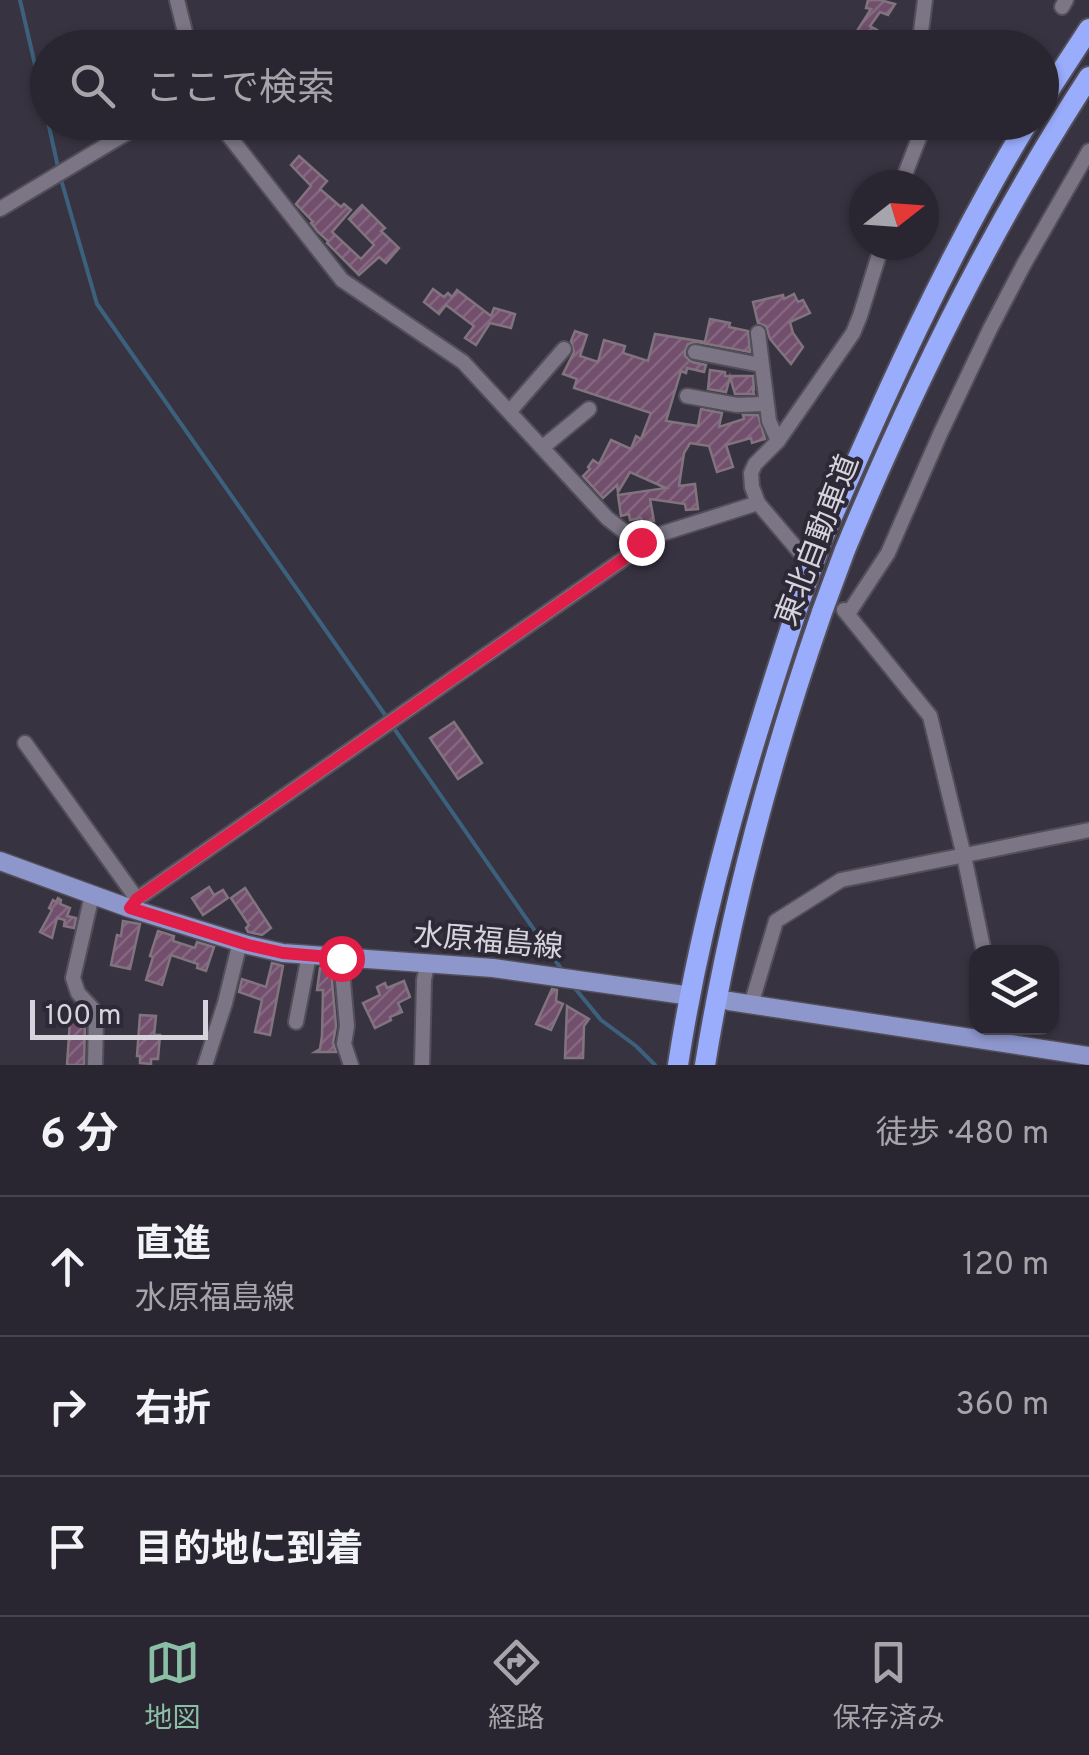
<!DOCTYPE html>
<html lang="ja">
<meta charset="utf-8">
<style>
:root{--surface:#2a2631;--page:#322e39;--text:#f1f3f6;--muted:#a5a5ab;--line:#46434d;--accent:#8abfa5}
body{margin:0;font-family:Overpass,"Noto Sans JP",sans-serif;background:var(--page);color:var(--text)}
.controls{position:absolute;right:30px;bottom:30px;display:grid;overflow:hidden;border-radius:20px;box-shadow:0 2px 8px #0004}
.controls button{width:90px;height:90px;display:grid;place-items:center;padding:0;border:0;border-bottom:2px solid var(--line);background:var(--surface);color:var(--text);font:50px sans-serif}
.compass{position:absolute;left:849px;top:170px;width:90px;height:90px;border-radius:50%;background:var(--surface);box-shadow:0 2px 8px #0004;rotate:73deg}
.scale{position:absolute;left:30px;bottom:25px;width:178px;box-sizing:border-box;padding-left:10px;border:5px solid #d7d4dd;border-top:0;font-size:28px;line-height:35px;white-space:nowrap;color:#d7d4dd;-webkit-text-stroke:8px #2e2937;paint-order:stroke}
.stop{position:absolute;width:30px;height:30px;margin:-22px;border:8px solid #e11d48;border-radius:50%;background:#fff}
.stop.end{background:#e11d48;border-color:#fff;box-shadow:0 2px 10px #0008}
.list{margin:0;padding:0;list-style:none}
h2{display:flex;justify-content:space-between;align-items:center;height:130px;margin:0;padding:0 40px;font-size:42px}
h2 small{font-size:32px;font-weight:400;color:var(--muted)}
.list li{display:grid;grid-template-columns:65px 1fr auto;gap:30px;align-items:center;box-sizing:border-box;height:140px;padding:0 40px;border-top:2px solid var(--line)}
.list b{display:block;font-size:38px;white-space:nowrap}
.list p{margin:0;font-size:32px;white-space:nowrap;color:var(--muted)}
.list em{font-size:32px;font-style:normal;color:var(--muted)}
.icon{flex:none;width:55px;height:55px;fill:none;stroke:currentColor;stroke-width:2;stroke-linecap:round;stroke-linejoin:round}
.map{position:relative;flex:none;width:1089px;height:1065px;overflow:hidden}
.search{position:absolute;background:var(--surface);box-shadow:0 2px 8px #0004;left:30px;right:30px;top:30px;height:110px;display:flex;align-items:center;gap:25px;box-sizing:border-box;padding:0 35px;border-radius:55px;color:var(--muted);font-size:38px}
.sheet{height:550px;background:var(--surface)}
nav{display:flex;justify-content:space-around;align-items:center;box-sizing:border-box;height:140px;border-top:2px solid var(--line);background:var(--surface);font-size:28px;color:var(--muted)}
nav a{display:grid;justify-items:center;gap:5px}
nav .on{color:var(--accent)}
.map>svg:first-child{display:block}
.lines{fill:none;stroke-linecap:round;stroke-linejoin:round}
.stream{stroke:#3c617d;stroke-width:4}
.building{fill:url(#building-hatch);stroke:#82747f;stroke-width:2.5}
.minor-casing{stroke:#534f5a;stroke-width:18}
.major-casing{stroke:#534f5a;stroke-width:21}
.highway-casing{stroke:#534f5a;stroke-width:24}
.minor{stroke:#7b7585;stroke-width:14}
.major{stroke:#8d97cc;stroke-width:18}
.highway{stroke:#99adfc;stroke-width:20}
.highway-bridge-casing{stroke:#534f5a;stroke-width:24;stroke-linecap:butt}
.highway-bridge{stroke:#99adfc;stroke-width:20}
.route{stroke:#e11d48;stroke-width:12}
.labels{text-anchor:middle;dominant-baseline:central;stroke-width:8;stroke-linejoin:round;paint-order:stroke}
.street-label{font-size:30px;fill:#d7d4dd;stroke:#2e2937}
</style>
<div class="map">
<svg width="1089" height="1065" viewBox="0 0 1089 1065">
<defs>
<pattern id="building-hatch" width="6" height="6" patternUnits="userSpaceOnUse" patternTransform="scale(2.5)"><rect width="6" height="6" fill="#724f6c"/><path d="M-1 1l2-2M0 6l6-6M5 7l2-2" fill="none" stroke="#856781"/></pattern>
</defs>
<rect width="100%" height="100%" fill="#383341"/>
<g class="lines">
<g class="stream">
<path d="M20,0l28,121"/>
<path d="M48,122l10,45"/>
<path d="M60,176l37,128 291,415"/>
<path d="M393,727l169,243"/>
<path d="M573,986l28,34 35,26 19,19"/>
</g>
</g>
<g class="building">
<path d="M868,0h12l15,4 -7,11 -8,-3 -10,14 7,4 -11,16 -11,-12 16,-25 -5,-1z"/>
<path d="M299,156l28,25 -7,8 21,18 3,-3 7,6 -19,22 29,27 13,-14 -25,-26 13,-14 23,23 -4,3 18,17 -13,15 -7,-6 -20,18 -32,-32 1,-2 -10,-9 -7,-9 2,-1 -17,-18 15,-18 -20,-21z"/>
<path d="M433,289l11,8 4,-4 4,4 5,-7 34,26 3,-8 21,6 -4,14 -21,-5 -14,22 -11,-7 9,-12 -28,-21 -7,9 -15,-12z"/>
<path d="M794,294l4,8 5,-2 7,13 -20,9 3,11 10,14 -12,17 -21,-25 -4,-13 -8,-3 -5,-21 30,-7 1,4z"/>
<path d="M710,319l20,4 -1,4 19,4 2,21 -53,-10 -9,2 -3,7v5l7,6 14,3 -2,7 -17,-4 -1,5 -5,-2 -15,50 32,5 3,-17 21,4 -3,14 25,-8 -1,-4h15l7,24 -13,4 -1,-5 -25,7 7,22 -16,5 -8,-26 -19,-3 -6,10 -5,33 16,-2 3,25 -12,1 -1,-6 -35,-5 4,22 -12,1 -1,-4 -11,2 -1,-6 -8,2 -3,-21 48,-7 -36,-16 -12,20 -1,-7 -14,13 -20,-22 7,-7 -2,-2 5,-7 6,4 12,-24 20,9 5,-13 5,3 10,-26 -77,-25 3,-9 -14,-5 11,-22 -3,-11 4,-10 12,4 -7,21 18,6 6,-22 21,6 -2,7 25,8 7,-27 50,8z"/>
<path d="M710,370l15,2v4h28l1,15 -2,-5 2,8h-19l-5,-17 -4,15 -18,-3z"/>
<path d="M454,722l28,41 -24,16 -28,-41z"/>
<path d="M209,887l5,8 9,-5 5,8 -25,17 -11,-17z"/>
<path d="M245,888l26,40 -9,7 -14,-3 -2,-4 3,-3 -18,-27z"/>
<path d="M58,898l3,2 -1,4 10,4 -3,8 9,2 -2,10 -10,-2 1,-6 -8,-2 -5,20 -12,-6 12,-22 -3,-2 4,-8 3,2z"/>
<path d="M123,921l17,3 -10,45 -19,-4 6,-30 4,1z"/>
<path d="M158,931l16,5 -1,5 22,7 2,-6 17,5 -8,24 -9,-3 1,-4 -27,-9 -9,30 -16,-5 7,-23 -3,-1z"/>
<path d="M272,963l11,3 -13,69 -15,-3 7,-32 -23,-8 3,-13 24,8z"/>
<path d="M320,968l11,1 5,57 -3,17 3,9h-21l5,-3 2,-13 1,-46h-6z"/>
<path d="M404,981l6,16 -12,6 4,9 -12,5 1,3 -16,8 -12,-25 17,-8 -3,-8 8,-4 2,5z"/>
<path d="M552,989l5,1 -1,11 7,3 -12,26 -15,-6z"/>
<path d="M567,1006l22,13 -5,7 -1,32h-18z"/>
<path d="M140,1015l16,1 -2,19h6l-2,24h-7v5l-11,-1v-7h-3z"/>
<path d="M70,1020l15,1 -1,44h-17z"/>
</g>
<g class="lines">
<defs>
<g id="minor">
<path d="M177,0l12,48"/>
<path d="M1062,7l4,-7"/>
<path d="M919,48l6,-48"/>
<path d="M218,122l124,158 121,82 144,156 19,15 22,5 110,-35 45,53"/>
<path d="M901,185l21,-55v-8"/>
<path d="M0,209l145,-87"/>
<path d="M758,333l11,88 9,20"/>
<path d="M695,352l66,13"/>
<path d="M687,396l50,9 29,-1"/>
<path d="M510,411l54,-62"/>
<path d="M543,447l46,-38"/>
<path d="M758,503l-6,-16 -1,-14 4,-9 23,-23 75,-108 7,-17 22,-71"/>
<path d="M844,610l86,106 34,140 20,96"/>
<path d="M848,614l40,-61 53,-121 49,-103 34,-65 65,-113"/>
<path d="M25,743l112,156"/>
<path d="M92,895l-19,83 5,15 14,15 4,10 -1,47"/>
<path d="M129,908l8,-9 498,-348 6,-8 -1,-5"/>
<path d="M341,959l6,67 -3,18 7,21"/>
<path d="M751,1005l25,-84 65,-41 248,-50"/>
<path d="M296,1022l13,-67"/>
<path d="M205,1065l20,-62 15,-61"/>
<path d="M422,1065l2,-85 3,-15"/>
</g>
<g id="major">
<path d="M0,861l129,47 119,37 35,8 210,15 191,27"/>
<path d="M729,1001l360,55"/>
</g>
<g id="highway">
<path d="M1042,101l47,-72"/>
<path d="M822,540c62,-143 125,-284 206,-418"/>
<path d="M845,550c68,-164 147,-324 244,-473"/>
<path d="M678,1065c24,-157 70,-309 120,-459"/>
<path d="M705,1065c25,-154 66,-306 117,-453"/>
</g>
</defs>
<use href="#minor" class="minor-casing"/>
<use href="#major" class="major-casing"/>
<use href="#highway" class="highway-casing"/>
<use href="#minor" class="minor"/>
<use href="#major" class="major"/>
<use href="#highway" class="highway"/>
<defs>
<g id="highway-bridge">
<path d="M798,606l24,-66"/>
<path d="M822,612l23,-62"/>
</g>
</defs>
<use href="#highway-bridge" class="highway-bridge-casing"/>
<use href="#highway-bridge" class="highway-bridge"/>
</g>
<g class="lines">
<path class="route" d="M341,958l-58,-5 -35,-8 -118,-37 7,-9 498,-348 6,-9"/>
</g>
<g class="labels">
<g class="street-label">
<text transform="translate(819 541) rotate(-69)">東北自動車道</text>
<text transform="translate(488 943) rotate(5)">水原福島線</text>
</g>
</g>
</svg>
<div class="controls">
<button><svg class="icon" aria-label="layers" viewBox="0 0 24 24"><path d="M12 4l9 5-9 5-9-5zM3 14l9 5 9-5"/></svg></button>
</div>
<svg class="compass" viewBox="-18 -18 36 36"><path d="M0-13l5 13h-10z" fill="#e53935"/><path d="M0 13l5-13h-10z" fill="#a5a5ab"/></svg>
<div class="scale">100 m</div>
<div class="stop" style="left:341px;top:958px"></div>
<div class="stop end" style="left:641px;top:542px"></div>
<div class="search"><svg class="icon" aria-label="search" viewBox="0 0 24 24"><circle cx="10" cy="10" r="6"/><path d="M15 15l6 6"/></svg>ここで検索</div>
</div>
<section class="sheet">
<h2>6 分<small>徒歩 · 480 m</small></h2>
<ul class="list">
<li><svg class="icon" aria-label="ahead" viewBox="0 0 24 24"><path d="M12 20V5M6 11l6-6 6 6"/></svg><div><b>直進</b><p>水原福島線</p></div><em>120 m</em></li>
<li><svg class="icon" aria-label="right" viewBox="0 0 24 24"><path d="M7 20v-9h11M14 6l5 5-5 5"/></svg><div><b>右折</b></div><em>360 m</em></li>
<li><svg class="icon" aria-label="arrive" viewBox="0 0 24 24"><path d="M6 21V4h12l-3 4 3 4H6"/></svg><div><b>目的地に到着</b></div></li>
</ul>
</section>
<nav>
<a class="on"><svg class="icon" aria-label="map" viewBox="0 0 24 24"><path d="M3 6l6-2 6 2 6-2v14l-6 2-6-2-6 2zM9 4v14M15 6v14"/></svg>地図</a>
<a><svg class="icon" aria-label="directions" viewBox="0 0 24 24"><path d="M12 3l9 9-9 9-9-9zM9 14v-3h6M13 9l2 2-2 2"/></svg>経路</a>
<a><svg class="icon" aria-label="saved" viewBox="0 0 24 24"><path d="M7 4h10v16l-5-4-5 4z"/></svg>保存済み</a>
</nav>
